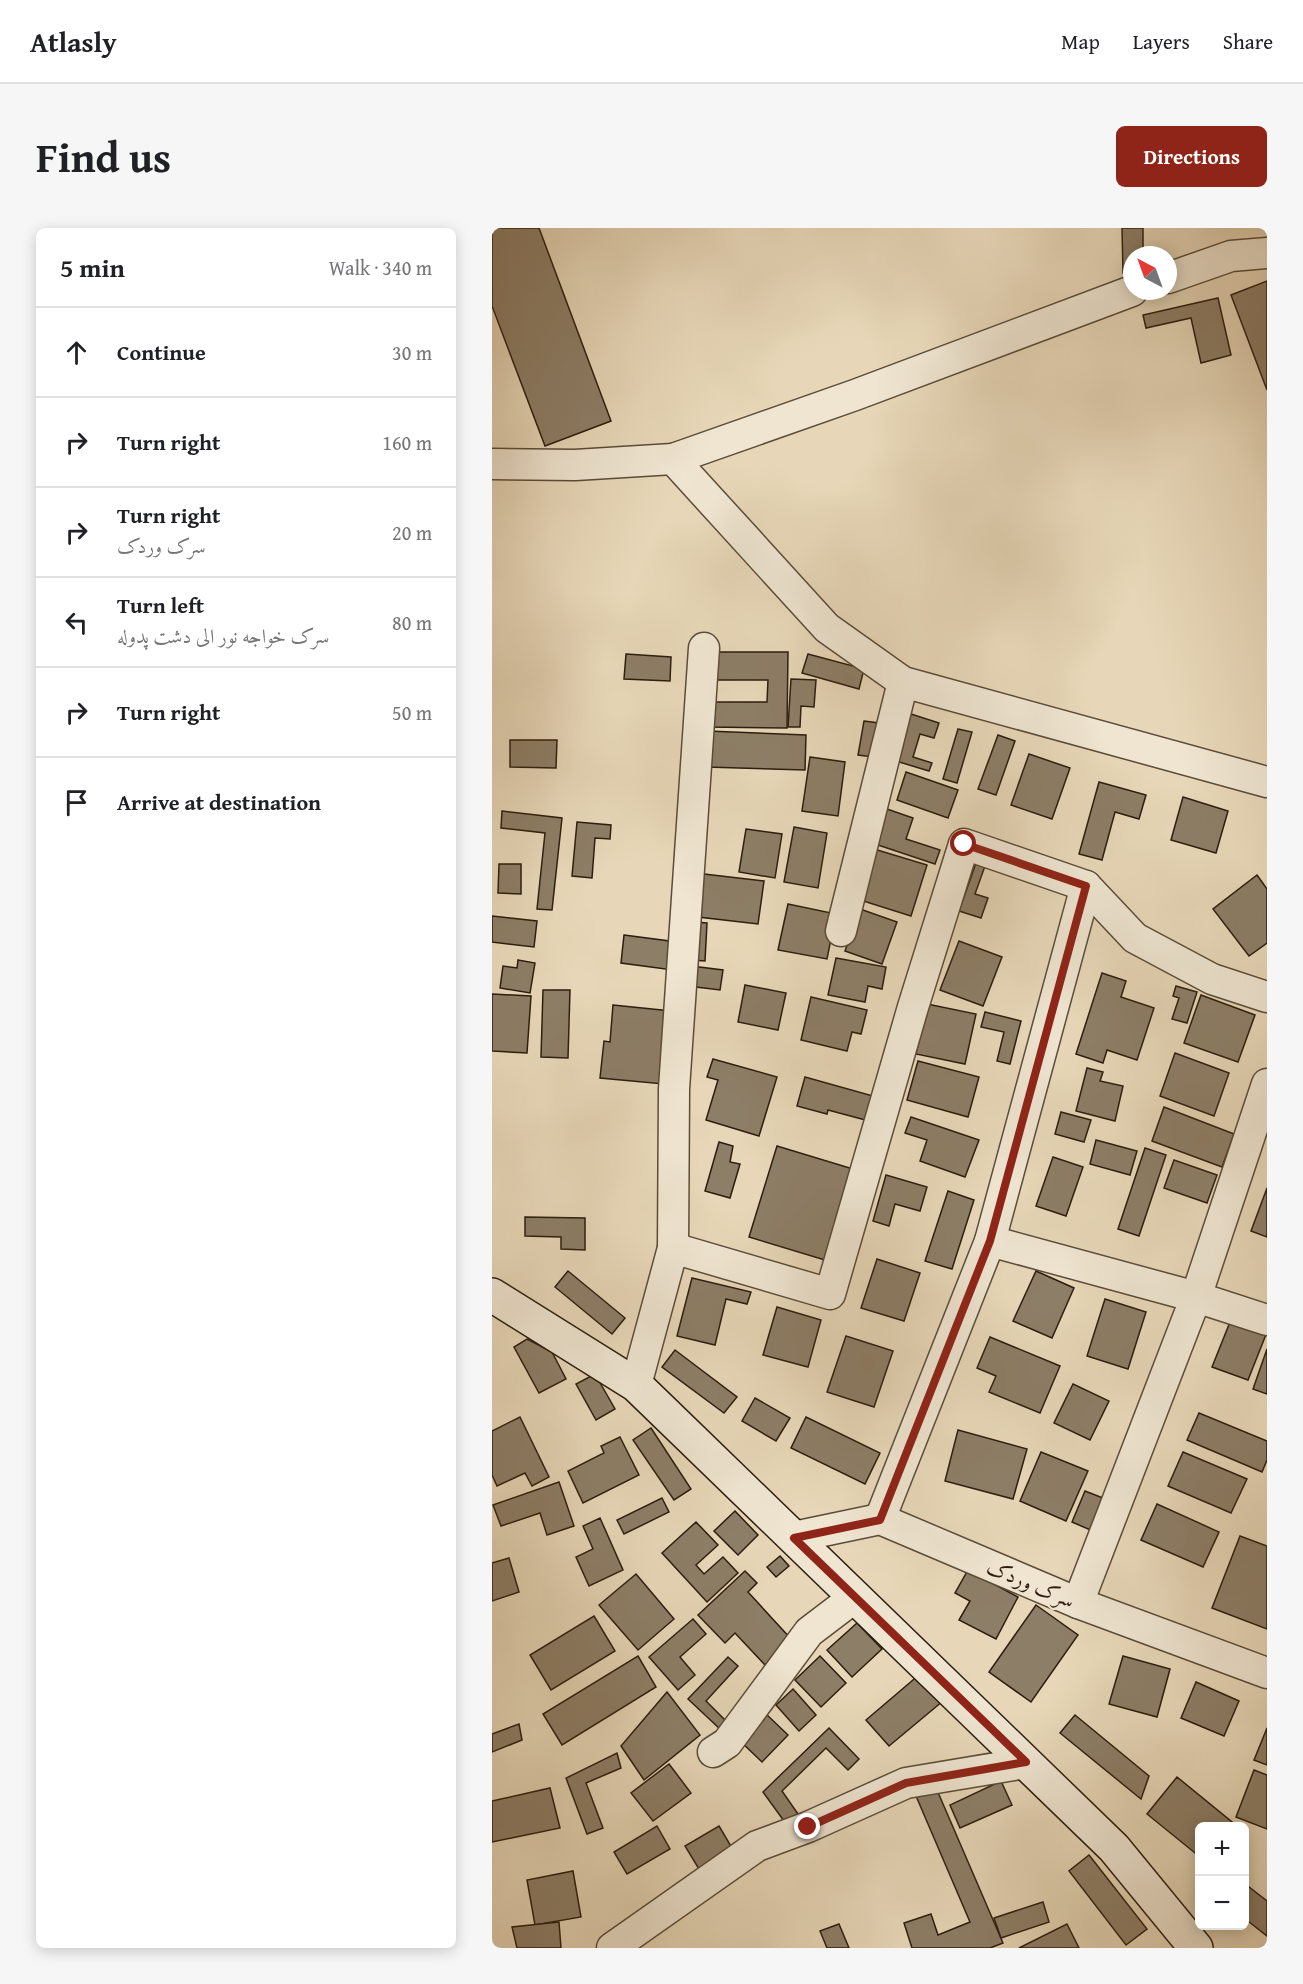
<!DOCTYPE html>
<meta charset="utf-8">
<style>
:root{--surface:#fff;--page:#f6f6f6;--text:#202124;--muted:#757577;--line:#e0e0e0;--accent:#8f2418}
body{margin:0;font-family:"Gentium Book Plus",Amiri,serif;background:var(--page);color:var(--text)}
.controls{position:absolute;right:18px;bottom:18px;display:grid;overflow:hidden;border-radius:9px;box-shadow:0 3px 15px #0003}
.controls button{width:54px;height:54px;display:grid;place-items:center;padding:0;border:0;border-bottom:2px solid var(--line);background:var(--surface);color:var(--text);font:30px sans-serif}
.compass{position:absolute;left:631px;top:18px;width:54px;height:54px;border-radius:50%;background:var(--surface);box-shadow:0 3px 15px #0003;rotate:319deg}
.stop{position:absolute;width:18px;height:18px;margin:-14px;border:4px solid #8f2418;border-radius:50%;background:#fff}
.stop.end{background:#8f2418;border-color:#fff;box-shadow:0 2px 6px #0008}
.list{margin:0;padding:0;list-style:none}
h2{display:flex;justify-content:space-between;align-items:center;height:78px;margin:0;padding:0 24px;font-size:26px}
h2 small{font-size:20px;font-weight:400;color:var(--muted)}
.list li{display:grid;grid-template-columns:39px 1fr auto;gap:18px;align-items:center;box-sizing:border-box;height:90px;padding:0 24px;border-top:2px solid var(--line)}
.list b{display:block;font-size:22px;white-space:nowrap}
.list p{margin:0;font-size:20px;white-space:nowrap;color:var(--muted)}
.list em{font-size:20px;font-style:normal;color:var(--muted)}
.icon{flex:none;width:33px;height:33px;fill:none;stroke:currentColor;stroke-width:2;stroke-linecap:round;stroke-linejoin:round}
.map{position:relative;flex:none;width:775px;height:1720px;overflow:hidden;border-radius:9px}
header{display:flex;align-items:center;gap:36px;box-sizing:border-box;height:84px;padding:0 30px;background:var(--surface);border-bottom:2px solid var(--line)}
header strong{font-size:28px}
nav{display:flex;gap:33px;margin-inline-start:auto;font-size:21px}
.intro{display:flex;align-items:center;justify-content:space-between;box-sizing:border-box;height:144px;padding:0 36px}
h1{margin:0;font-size:42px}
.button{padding:15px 27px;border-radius:9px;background:var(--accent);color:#fff;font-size:21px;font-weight:700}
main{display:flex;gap:36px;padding:0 36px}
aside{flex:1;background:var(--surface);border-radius:9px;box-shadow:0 3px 15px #0003}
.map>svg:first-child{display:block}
.building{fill:#8d7e67;stroke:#2c1d0f;stroke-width:1.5}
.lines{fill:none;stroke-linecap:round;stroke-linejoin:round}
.minor-casing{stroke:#5b4c39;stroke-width:33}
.secondary-casing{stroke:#2c1d0f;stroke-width:36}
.minor{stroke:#efe5d1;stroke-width:30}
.secondary{stroke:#efe5d1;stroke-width:33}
.route{stroke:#8f2418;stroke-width:8}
.labels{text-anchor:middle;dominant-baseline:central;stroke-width:4.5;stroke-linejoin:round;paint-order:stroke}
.street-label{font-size:21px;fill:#2c1d0f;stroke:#efe5d1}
</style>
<header>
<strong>Atlasly</strong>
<nav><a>Map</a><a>Layers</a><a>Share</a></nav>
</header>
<div class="intro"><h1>Find us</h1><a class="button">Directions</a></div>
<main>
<aside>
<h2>5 min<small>Walk · 340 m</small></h2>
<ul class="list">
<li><svg class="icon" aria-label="ahead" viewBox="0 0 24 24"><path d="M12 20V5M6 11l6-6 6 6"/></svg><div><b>Continue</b></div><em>30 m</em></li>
<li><svg class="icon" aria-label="right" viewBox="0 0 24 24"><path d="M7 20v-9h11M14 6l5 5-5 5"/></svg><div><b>Turn right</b></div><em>160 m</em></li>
<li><svg class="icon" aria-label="right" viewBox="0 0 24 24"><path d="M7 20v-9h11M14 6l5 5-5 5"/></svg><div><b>Turn right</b><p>سرک وردک</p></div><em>20 m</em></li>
<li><svg class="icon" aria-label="left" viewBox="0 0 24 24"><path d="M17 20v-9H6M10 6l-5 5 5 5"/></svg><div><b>Turn left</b><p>سرک خواجه نور الی دشت پدوله</p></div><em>80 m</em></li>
<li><svg class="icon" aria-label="right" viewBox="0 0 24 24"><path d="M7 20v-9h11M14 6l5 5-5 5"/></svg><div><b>Turn right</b></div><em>50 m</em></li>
<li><svg class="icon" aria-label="arrive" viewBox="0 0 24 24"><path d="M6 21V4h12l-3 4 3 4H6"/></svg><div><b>Arrive at destination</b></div></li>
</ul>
</aside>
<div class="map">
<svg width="775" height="1720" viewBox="0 0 775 1720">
<rect width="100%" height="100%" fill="#e7d7b8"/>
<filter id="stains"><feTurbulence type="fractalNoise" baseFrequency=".00333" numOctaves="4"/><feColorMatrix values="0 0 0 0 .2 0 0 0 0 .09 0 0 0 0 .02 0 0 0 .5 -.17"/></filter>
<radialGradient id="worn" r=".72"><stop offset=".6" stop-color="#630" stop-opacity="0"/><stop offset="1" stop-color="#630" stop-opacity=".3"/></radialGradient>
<g class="building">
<path d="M0,0h47l72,193 -66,25 -53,-140z"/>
<path d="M630,0h21v27h-11v18h-9z"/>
<path d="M775,53v109l-36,-95z"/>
<path d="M726,70l13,57 -30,8 -10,-45 -45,10 -3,-13z"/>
<path d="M216,424h80l-1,76 -80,-1 1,-25h59l1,-22h-60z"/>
<path d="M134,426l45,3 -1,24 -46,-2z"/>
<path d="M316,426l56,15 -5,20 -57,-16z"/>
<path d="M299,451l25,1 -2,27 -13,-1 -1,21h-12z"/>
<path d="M419,486l28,9 -5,15 -14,-4 -7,23 19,6 -3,8 -33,-10z"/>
<path d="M372,493l15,2 -6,34 -15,-2z"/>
<path d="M466,501l14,3 -15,51 -14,-4z"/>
<path d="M215,503l99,4 -1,35 -99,-3z"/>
<path d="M506,507l17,6 -19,54 -18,-6z"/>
<path d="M18,512h47l-1,28 -46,-1z"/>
<path d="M537,526l41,14 -18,51 -41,-14z"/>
<path d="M318,529l35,5 -7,54 -36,-5z"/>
<path d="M414,544l52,18 -10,28 -51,-18z"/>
<path d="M607,554l47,13 -7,24 -24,-7 -13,48 -23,-6z"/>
<path d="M691,569l45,14 -12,42 -45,-13z"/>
<path d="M392,580l29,10 -7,21 34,11 -5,14 -63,-21z"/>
<path d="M10,583l60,7 -10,92 -15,-1 8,-76 -44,-5z"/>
<path d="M85,594l34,3 -1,14 -15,-1 -3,40 -20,-2z"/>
<path d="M302,599l33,6 -9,55 -34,-6z"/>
<path d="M254,601l36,5 -7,44 -36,-6z"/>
<path d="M382,621l53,16 -16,51 -54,-17z"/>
<path d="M484,635l9,3 -10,28 13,4 -7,20 -22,-7z"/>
<path d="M7,636h22v30l-23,-1z"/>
<path d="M212,646l60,7 -6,43 -60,-7z"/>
<path d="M765,647l10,14v54l-18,13 -36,-47z"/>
<path d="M296,676l48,10 -9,45 -49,-9z"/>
<path d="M368,681l37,13 -15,42 -37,-13z"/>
<path d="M0,688l45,5 -3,26 -42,-5z"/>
<path d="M202,694l13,1 -2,38 -13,-1z"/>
<path d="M132,707l53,7 -4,28 -52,-7z"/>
<path d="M467,713l43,16 -19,49 -43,-16z"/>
<path d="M344,730l50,9 -4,22 -14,-3 -3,16 -37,-7z"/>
<path d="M26,732l17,3 -5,30 -30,-5 3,-22 14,2z"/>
<path d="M199,738l32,4 -3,20 -32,-4z"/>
<path d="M610,745l24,8 -5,16 33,11 -17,52 -30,-10 -4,13 -27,-9z"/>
<path d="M253,757l41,8 -8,37 -40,-8z"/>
<path d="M684,758l21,6 -10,31 -15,-4 7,-21 -6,-2z"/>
<path d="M51,762h27l-2,68 -27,-1z"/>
<path d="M0,766l39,2 -4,57 -35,-2z"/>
<path d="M709,767l54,20 -17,47 -54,-19z"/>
<path d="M319,769l56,13 -6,24 -9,-2 -5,19 -46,-11z"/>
<path d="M435,776l49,10 -11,50 -49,-10z"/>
<path d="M121,777l58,6 -7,73 -64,-6 4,-37 6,1z"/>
<path d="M493,784l36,9 -11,43 -13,-3 7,-29 -23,-5z"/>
<path d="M683,825l54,20 -15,43 -54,-20z"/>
<path d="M221,831l64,18 -18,59 -53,-16 12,-40 -11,-3z"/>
<path d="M426,833l61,16 -11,40 -61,-17z"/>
<path d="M595,840l16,4 -3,9 23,5 -8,35 -39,-10z"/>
<path d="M313,849l75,21 -7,24 -45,-12 -1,4 -30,-8z"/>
<path d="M672,879l70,27 -12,33 -70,-26z"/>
<path d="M569,884l30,8 -7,22 -29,-8z"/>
<path d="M419,889l68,23 -14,37 -45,-16 7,-21 -22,-7z"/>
<path d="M604,912l41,11 -7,24 -40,-11z"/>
<path d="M227,914l14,4 -3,16 10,2 -10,34 -25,-7z"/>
<path d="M285,918l76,23 -28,91 -76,-23z"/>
<path d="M653,920l21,7 -27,81 -21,-7z"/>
<path d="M561,929l30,10 -17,49 -30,-10z"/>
<path d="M682,932l43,15 -10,28 -43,-15z"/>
<path d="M394,947l41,12 -7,24 -25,-7 -6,22 -16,-5z"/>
<path d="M775,960v49l-16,-6z"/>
<path d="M456,963l26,9 -22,69 -27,-8z"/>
<path d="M33,989l60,1v32l-24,-1v-12l-36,-1z"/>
<path d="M385,1031l43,14 -16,48 -43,-13z"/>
<path d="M76,1043l57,47 -13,16 -57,-47z"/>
<path d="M544,1043l38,17 -22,50 -39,-17z"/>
<path d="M200,1050l59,14 -4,12 -21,-5 -11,46 -38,-9z"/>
<path d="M613,1071l41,13 -18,57 -41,-13z"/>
<path d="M285,1079l44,13 -13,47 -45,-12z"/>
<path d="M740,1089l35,15 -19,48 -36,-13z"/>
<path d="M354,1108l47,15 -19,56 -47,-15z"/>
<path d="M498,1109l70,29 -20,47 -51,-21 7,-16 -19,-8z"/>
<path d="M35,1111l25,13 14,27 -27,14 -25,-46z"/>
<path d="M775,1121v45l-14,-5z"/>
<path d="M183,1122l62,47 -13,16 -62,-46z"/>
<path d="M103,1146l20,35 -19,11 -20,-36z"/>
<path d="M581,1156l36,17 -19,39 -36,-17z"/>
<path d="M263,1170l35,20 -14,23 -34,-20z"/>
<path d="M707,1185l68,28v19l-5,12 -75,-32z"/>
<path d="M28,1189l29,60 -17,9 -7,-13 -28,13 -5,-11v-44z"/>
<path d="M314,1189l74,36 -15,31 -74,-36z"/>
<path d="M159,1200l40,61 -17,11 -41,-60z"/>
<path d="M466,1202l69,19 -14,50 -68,-18z"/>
<path d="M128,1209l19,38 -56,28 -15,-32 36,-18 -3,-7z"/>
<path d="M549,1224l47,19 -22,50 -46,-20z"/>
<path d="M691,1224l64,27 -16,34 -63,-27z"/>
<path d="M67,1254l15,44 -27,9 -7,-22 -39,13 -8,-21z"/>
<path d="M593,1263l23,9 -13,32 -23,-10z"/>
<path d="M170,1270l7,14 -45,22 -7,-14z"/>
<path d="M665,1276l62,28 -16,35 -62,-27z"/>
<path d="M243,1283l23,24 -20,20 -24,-24z"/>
<path d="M108,1290l23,52 -34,16 -13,-29 17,-8 -10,-23z"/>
<path d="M204,1294l22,23 -22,20 8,9 19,-17 15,16 -31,29 -45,-49z"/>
<path d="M748,1308l27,10v83l-55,-21z"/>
<path d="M288,1328l9,10 -13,11 -9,-10z"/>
<path d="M17,1330l10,34 -27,9v-38z"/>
<path d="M476,1342l50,27 -22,42 -37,-19 11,-19 -15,-8z"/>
<path d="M253,1343l12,12 -9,9 44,48 -27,25 -30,-32 -10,10 -27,-28z"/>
<path d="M144,1346l38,45 -36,31 -39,-45z"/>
<path d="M544,1377l42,30 -47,67 -42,-30z"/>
<path d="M102,1388l21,35 -64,39 -21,-35z"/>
<path d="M201,1391l13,15 -26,23 15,18 -17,15 -29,-33z"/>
<path d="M365,1395l25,26 -30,28 -25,-27z"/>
<path d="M146,1428l18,31 -94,58 -19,-31z"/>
<path d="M328,1428l26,27 -25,24 -26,-27z"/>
<path d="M631,1428l47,13 -13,48 -48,-13z"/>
<path d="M236,1429l10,9 -32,35 22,22 -7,7 -33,-31z"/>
<path d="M428,1446l23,27 -54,45 -23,-26z"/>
<path d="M704,1454l43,19 -15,35 -43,-18z"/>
<path d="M301,1461l23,26 -17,16 -23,-26z"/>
<path d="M175,1464l33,43 -56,45 -23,-34z"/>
<path d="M273,1485l23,22 -26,27 -23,-22z"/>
<path d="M583,1487l74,61 -8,23 -81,-66z"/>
<path d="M27,1496l3,16 -30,12v-18z"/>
<path d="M337,1500l30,31 -11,11 -22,-22 -44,43 16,23 -14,7 -21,-29z"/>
<path d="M775,1500v37l-13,-5z"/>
<path d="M125,1525l4,15 -35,15 17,45 -16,6 -21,-56z"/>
<path d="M177,1536l22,29 -38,28 -22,-28z"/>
<path d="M762,1542l13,5v54l-31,-12z"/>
<path d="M685,1549l55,45 -3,4h-29v31l-53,-43z"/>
<path d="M509,1553l11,24 -52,23 -10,-23z"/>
<path d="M58,1560l10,40 -68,14v-41z"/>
<path d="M445,1562l66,153 -13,5h-78l-8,-25 27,-9 7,21 32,-13 -54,-126z"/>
<path d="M165,1598l13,23 -43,25 -13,-22z"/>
<path d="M227,1598l16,27 -33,21 -17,-28z"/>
<path d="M597,1627l58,74 -21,16 -57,-74z"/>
<path d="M81,1643l8,46 -46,8 -8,-45z"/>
<path d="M752,1655l23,18v35l-23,-18z"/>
<path d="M551,1674l6,20 -48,16 -7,-20z"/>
<path d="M67,1694l2,26h-44l-5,-21z"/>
<path d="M347,1696l10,24h-22l-7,-17z"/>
<path d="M575,1696l12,24h-60z"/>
</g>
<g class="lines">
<defs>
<g id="minor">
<path d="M676,50l63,-22 36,-3"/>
<path d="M181,231l182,-64 277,-104"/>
<path d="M0,236l83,1 98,-6 154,169 76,54 364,100"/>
<path d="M349,703l62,-249"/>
<path d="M498,1013l206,56 71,23"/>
<path d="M181,1020l157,46 83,-287 51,-163 122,42 49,52 77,41 55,18"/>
<path d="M144,1157l37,-137 1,-159 30,-441"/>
<path d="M388,1291l110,-278 96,-355"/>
<path d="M302,1309l86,-18 198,84 189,70"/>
<path d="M586,1375l118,-306 71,-213"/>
<path d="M221,1524l14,-9 82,-111 46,-35"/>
<path d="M120,1720l145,-102 51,-19 98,-44 120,-20"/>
</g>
<path id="secondary" d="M0,1067l144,90 478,463 82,100"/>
</defs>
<use href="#minor" class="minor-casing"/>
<use href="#secondary" class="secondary-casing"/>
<use href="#minor" class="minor"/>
<use href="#secondary" class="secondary"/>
</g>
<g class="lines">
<path class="route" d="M316,1599l98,-44 120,-21 -232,-224 86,-18 110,-279 96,-355 -122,-42"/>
</g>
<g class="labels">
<g class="street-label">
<text transform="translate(539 1355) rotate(23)">سرک وردک</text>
</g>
</g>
<rect width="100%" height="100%" filter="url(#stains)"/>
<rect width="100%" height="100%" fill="url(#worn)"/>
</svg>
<div class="controls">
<button>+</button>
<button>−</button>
</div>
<svg class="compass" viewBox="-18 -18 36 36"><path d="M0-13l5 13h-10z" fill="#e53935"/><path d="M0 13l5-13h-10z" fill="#757577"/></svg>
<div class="stop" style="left:472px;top:616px"></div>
<div class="stop end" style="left:316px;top:1599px"></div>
</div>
</main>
